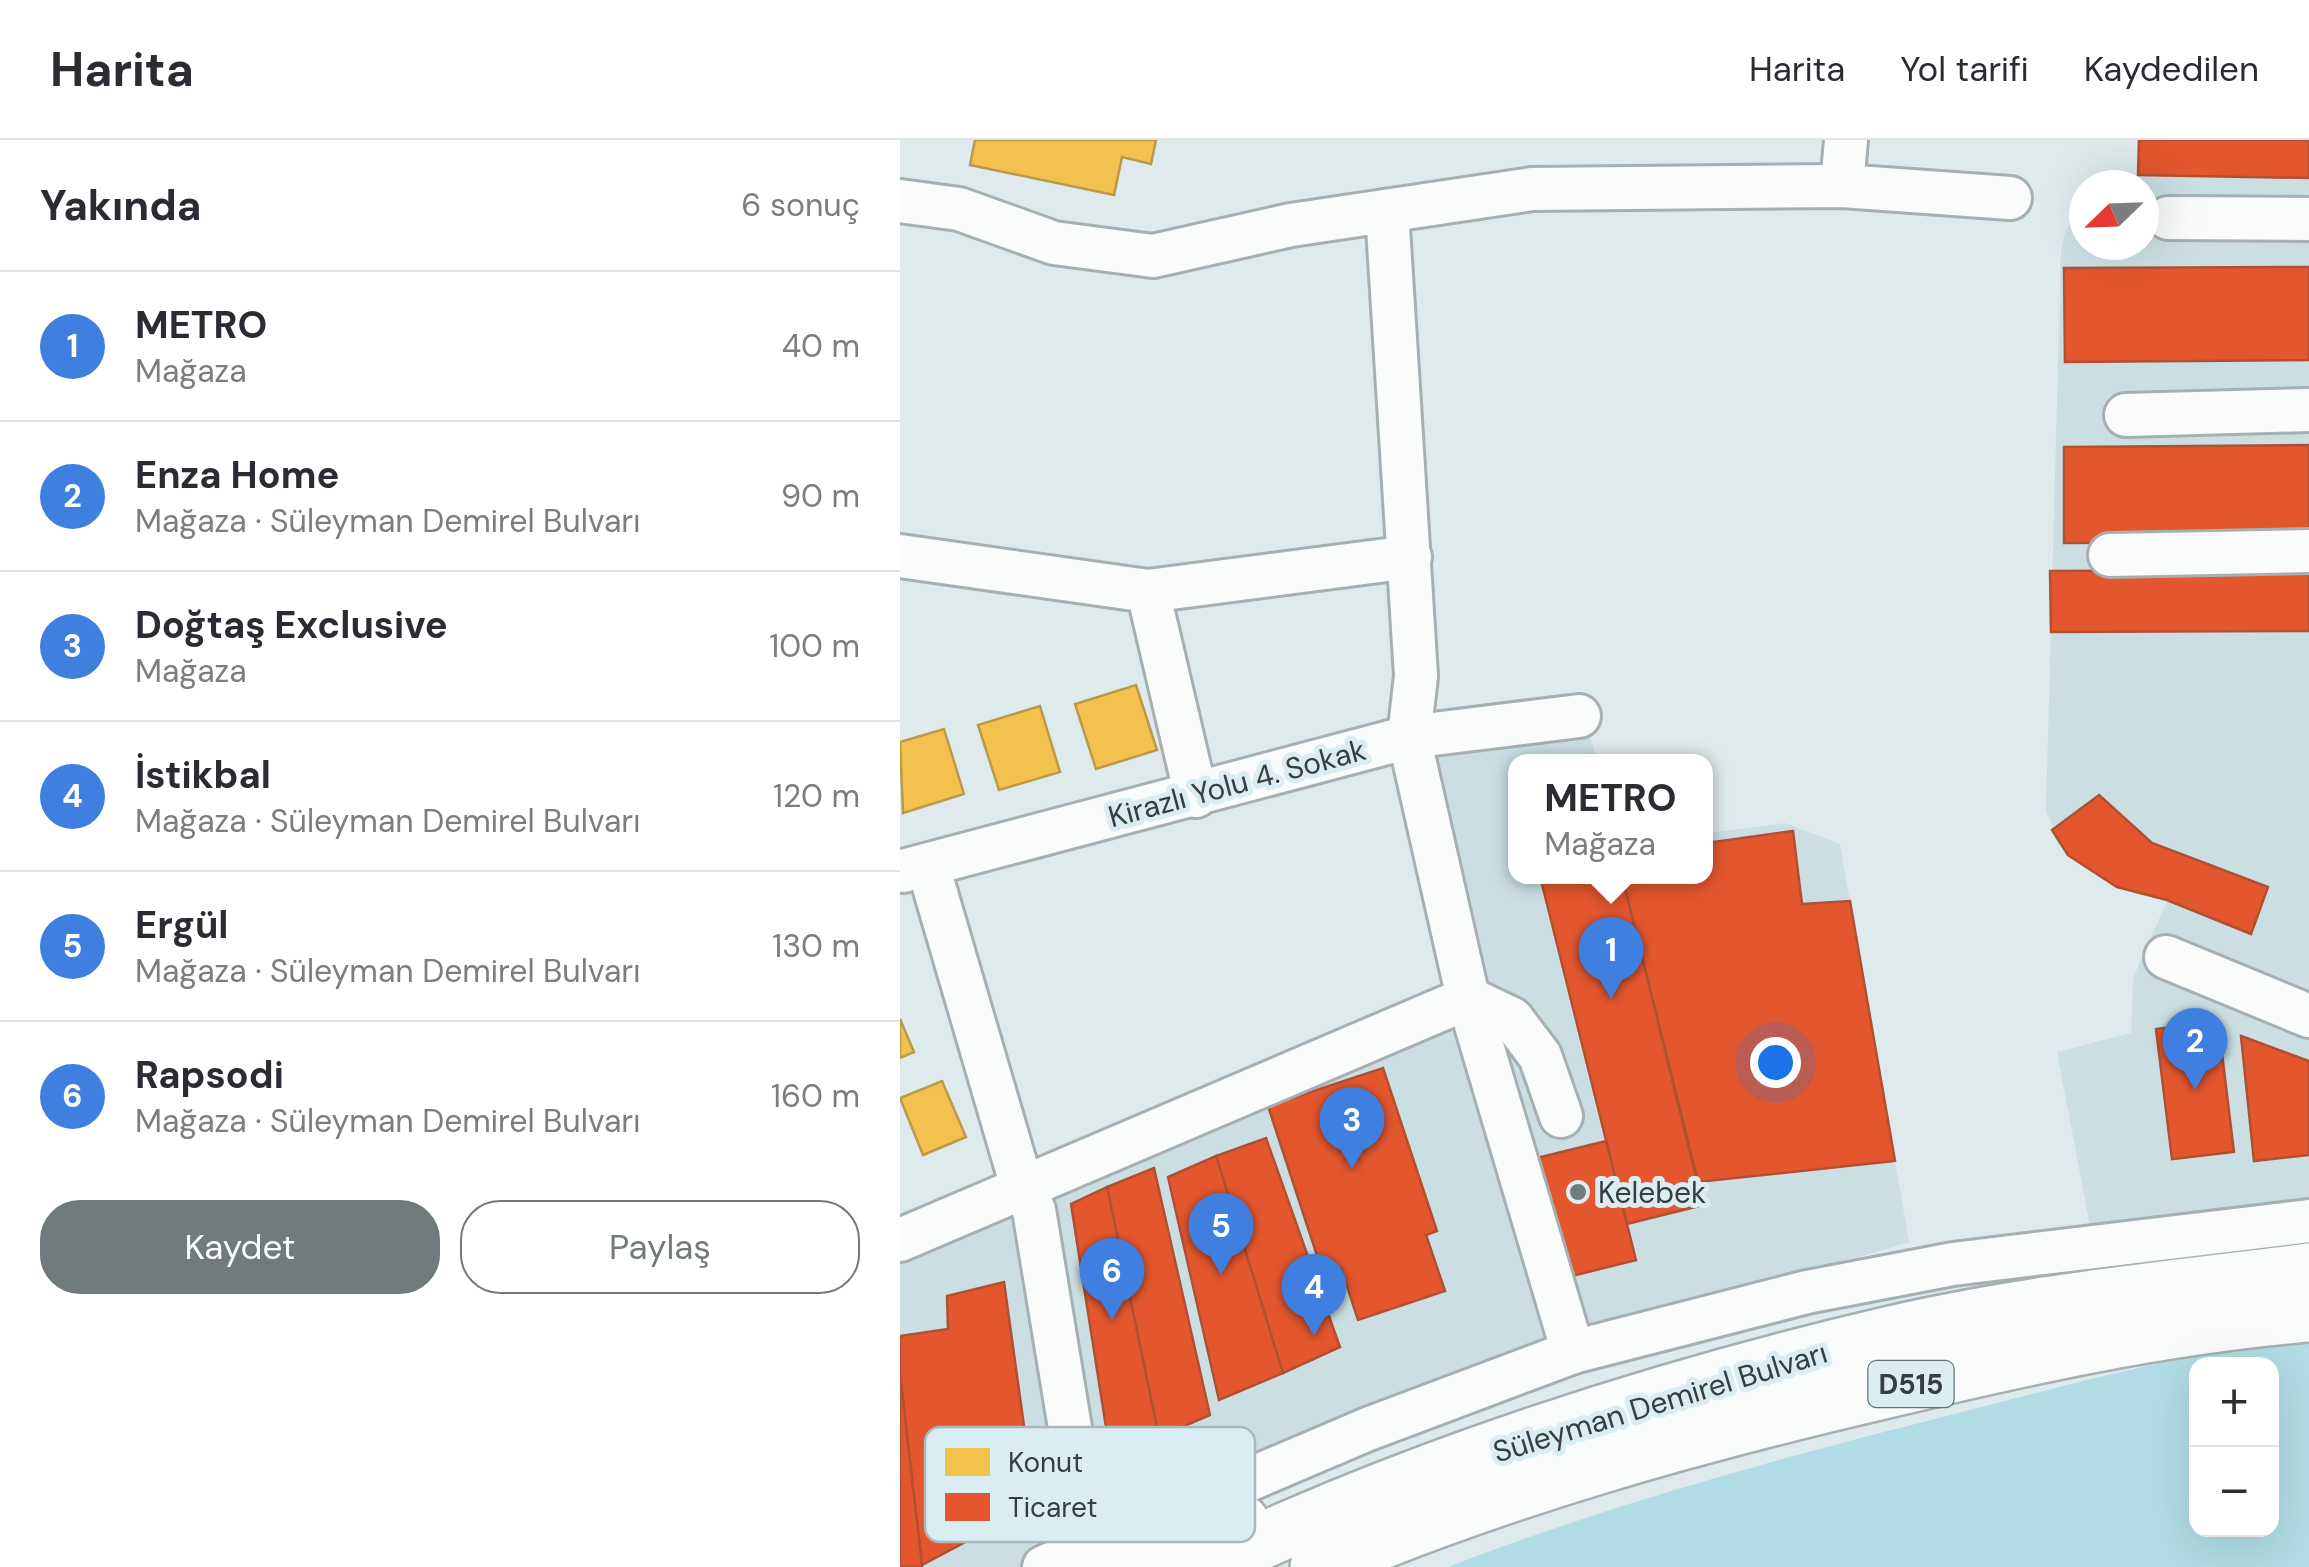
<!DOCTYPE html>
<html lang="tr">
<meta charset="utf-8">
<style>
:root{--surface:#fff;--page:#f7f7f7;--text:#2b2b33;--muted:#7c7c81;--line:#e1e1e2;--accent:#717a7c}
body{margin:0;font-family:"DM Sans",sans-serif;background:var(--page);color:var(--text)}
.controls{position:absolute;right:30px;bottom:30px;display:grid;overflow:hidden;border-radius:20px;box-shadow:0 10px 40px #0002}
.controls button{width:90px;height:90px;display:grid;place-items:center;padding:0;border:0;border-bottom:2px solid var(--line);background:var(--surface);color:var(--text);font:50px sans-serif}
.compass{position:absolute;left:1169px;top:30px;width:90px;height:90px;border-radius:50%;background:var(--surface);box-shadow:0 10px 40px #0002;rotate:247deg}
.you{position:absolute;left:875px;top:922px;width:35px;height:35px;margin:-25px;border:8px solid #fff;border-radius:50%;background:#1a73e8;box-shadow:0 0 0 15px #1a73e833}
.badge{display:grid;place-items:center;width:65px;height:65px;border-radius:50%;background:var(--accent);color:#fff;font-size:32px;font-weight:700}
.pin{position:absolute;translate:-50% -82px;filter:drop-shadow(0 2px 5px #0008)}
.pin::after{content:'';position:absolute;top:52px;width:35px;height:30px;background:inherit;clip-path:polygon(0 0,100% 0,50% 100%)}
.popup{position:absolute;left:608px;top:614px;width:205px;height:130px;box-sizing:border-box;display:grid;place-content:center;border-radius:20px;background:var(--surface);filter:drop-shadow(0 2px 8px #0005);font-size:32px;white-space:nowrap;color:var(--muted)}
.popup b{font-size:38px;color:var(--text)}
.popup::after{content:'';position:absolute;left:50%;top:100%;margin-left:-20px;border:20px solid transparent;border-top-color:var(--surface)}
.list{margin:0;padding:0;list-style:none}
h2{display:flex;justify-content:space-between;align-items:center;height:130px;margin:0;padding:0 40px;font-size:42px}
h2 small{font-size:32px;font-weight:400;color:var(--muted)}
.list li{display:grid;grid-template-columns:65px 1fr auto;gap:30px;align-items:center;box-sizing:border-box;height:150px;padding:0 40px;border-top:2px solid var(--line)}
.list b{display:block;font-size:38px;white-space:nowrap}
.list p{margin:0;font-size:32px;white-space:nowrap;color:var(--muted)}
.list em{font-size:32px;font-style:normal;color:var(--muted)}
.actions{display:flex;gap:20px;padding:30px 40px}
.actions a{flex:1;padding:22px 0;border:2px solid var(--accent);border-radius:40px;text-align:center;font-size:35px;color:var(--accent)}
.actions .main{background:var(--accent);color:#fff}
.map{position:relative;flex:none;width:1409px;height:1427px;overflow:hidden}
header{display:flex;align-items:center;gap:60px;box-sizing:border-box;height:140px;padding:0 50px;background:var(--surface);border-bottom:2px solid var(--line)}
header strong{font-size:48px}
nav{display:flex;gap:55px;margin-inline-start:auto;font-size:35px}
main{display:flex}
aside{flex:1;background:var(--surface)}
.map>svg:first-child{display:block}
.built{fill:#cbdfe3}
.green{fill:#b1dce5;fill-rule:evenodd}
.homes{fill:#f2c14e;stroke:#ba9a4a;stroke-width:2.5}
.shops{fill:#e4572e;stroke:#b05033;stroke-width:2.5}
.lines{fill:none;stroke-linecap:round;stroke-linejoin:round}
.minor-casing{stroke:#a6afb1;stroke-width:48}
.highway-casing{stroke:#a6afb1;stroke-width:60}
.minor{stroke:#fafcfc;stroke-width:42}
.highway{stroke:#fafcfc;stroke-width:55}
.poi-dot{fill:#717a7c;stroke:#d9edf2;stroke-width:4}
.labels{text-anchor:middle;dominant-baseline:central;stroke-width:10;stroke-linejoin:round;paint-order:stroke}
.shield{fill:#d9edf2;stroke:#677275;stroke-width:2.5}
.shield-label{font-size:28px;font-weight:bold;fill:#363e3f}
.street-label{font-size:30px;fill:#363e3f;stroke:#d9edf2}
.poi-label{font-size:30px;fill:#363e3f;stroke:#d9edf2;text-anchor:start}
.key{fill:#d9edf2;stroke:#a8b8bc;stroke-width:2.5}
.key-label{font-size:28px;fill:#363e3f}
</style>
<header>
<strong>Harita</strong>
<nav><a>Harita</a><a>Yol tarifi</a><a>Kaydedilen</a></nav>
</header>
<main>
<aside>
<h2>Yakında<small>6 sonuç</small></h2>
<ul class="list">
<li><span class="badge" style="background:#3f7fe0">1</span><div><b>METRO</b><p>Mağaza</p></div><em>40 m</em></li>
<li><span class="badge" style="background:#3f7fe0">2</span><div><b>Enza Home</b><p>Mağaza · Süleyman Demirel Bulvarı</p></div><em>90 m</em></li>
<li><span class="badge" style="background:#3f7fe0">3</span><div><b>Doğtaş Exclusive</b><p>Mağaza</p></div><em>100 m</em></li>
<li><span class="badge" style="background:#3f7fe0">4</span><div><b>İstikbal</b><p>Mağaza · Süleyman Demirel Bulvarı</p></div><em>120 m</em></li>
<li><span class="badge" style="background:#3f7fe0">5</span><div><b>Ergül</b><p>Mağaza · Süleyman Demirel Bulvarı</p></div><em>130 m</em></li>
<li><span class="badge" style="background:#3f7fe0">6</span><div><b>Rapsodi</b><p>Mağaza · Süleyman Demirel Bulvarı</p></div><em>160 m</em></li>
</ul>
<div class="actions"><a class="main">Kaydet</a><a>Paylaş</a></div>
</aside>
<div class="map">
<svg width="1409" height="1427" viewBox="0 0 1409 1427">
<rect width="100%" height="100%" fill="#dfeaec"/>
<g class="built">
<path d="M1239,0h170v1081l-215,26 -37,-195 74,-19 2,-55 34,-77 -50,-14 -32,-19 -17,-13 -22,-43 15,-562 5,-21 18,-16v32h60z"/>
<path d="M688,592l10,29 -82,1v114h190v-43l79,-10 55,21 69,398 -178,54 -154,39 -149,-582z"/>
<path d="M568,858l105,354 -529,215h-144v-327z"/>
</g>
<path class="green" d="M1409,1200v227h-861c168,-65 344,-112 518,-156 114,-29 226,-61 343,-71zM1296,1224h76v166h-76z"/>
<g class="homes">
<path d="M75,0h181l-5,24 -29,-7 -8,38 -144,-30z"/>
<path d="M236,545l21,65 -61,19 -21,-65z"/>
<path d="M140,566l20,66 -61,18 -21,-65z"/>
<path d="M44,589l20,65 -61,19 -3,-71z"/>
<path d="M0,879l14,33 -14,6z"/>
<path d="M42,941l24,56 -43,18 -23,-57z"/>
</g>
<g class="shops">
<path d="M1239,0h170v38l-171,-3z"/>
<path d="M1409,127v93l-244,2 -1,-94z"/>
<path d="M1409,305v97l-245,1v-96z"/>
<path d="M1409,430v61l-258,1 -1,-61z"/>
<path d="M1199,655l53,48 116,44 -17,47 -84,-34 -50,-13 -49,-32 -16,-25z"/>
<path d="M893,691l9,73 48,-3 45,260 -197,21 -76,-306h84v-33z"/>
<path d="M640,736h82l81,329 -76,19z"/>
<path d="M1318,881l16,131 -62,7 -16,-130z"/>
<path d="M1341,896l68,25v94l-55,6z"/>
<path d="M483,928l54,163 -11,4 19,56 -87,29 -17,-52 -18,6 -55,-168z"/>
<path d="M366,998l74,209 -57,26 -67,-217z"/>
<path d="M706,1001l30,119 -76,19 -31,-119z"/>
<path d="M316,1016l67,217 -64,27 -51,-223z"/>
<path d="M254,1028l56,247 -51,22 -52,-250z"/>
<path d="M207,1047l52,250 -48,22 -40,-255z"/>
<path d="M104,1142l31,223 -113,60 -22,-190v-39l48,-7 -1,-33z"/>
<path d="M0,1235l22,190v2h-22z"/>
</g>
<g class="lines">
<defs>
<g id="minor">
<path d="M942,46l4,-46"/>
<path d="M0,61l59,8 95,34 99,13 138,-31 241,-36 310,-3 168,12"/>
<path d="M487,71l29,465 -7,61 59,261 105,354"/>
<path d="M1268,78l141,1"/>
<path d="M1226,275l183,-5"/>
<path d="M1210,415l199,-4"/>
<path d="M0,416l248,35 262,-34"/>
<path d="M248,451l48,205"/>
<path d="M28,726l95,324 11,20 59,357"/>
<path d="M3,731l506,-134 170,-21"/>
<path d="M1266,817l143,59"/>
<path d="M0,1100l568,-242 44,21 28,37 21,60"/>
<path d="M144,1427l324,-138 205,-77 234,-60 146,-28 356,-43"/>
</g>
<g id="highway">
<path d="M229,1427l112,-45"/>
<path d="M306,1427c210,-101 458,-180 685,-233 137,-32 279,-45 418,-63"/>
<path d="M418,1427c183,-78 372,-131 565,-176 142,-34 281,-65 426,-77"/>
</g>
</defs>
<use href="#minor" class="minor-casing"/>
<use href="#highway" class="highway-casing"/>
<use href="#minor" class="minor"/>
<use href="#highway" class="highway"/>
</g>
<circle class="poi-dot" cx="678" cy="1052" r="10"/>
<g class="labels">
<rect class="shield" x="968.5" y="1221" width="85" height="46" rx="8"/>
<g class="shield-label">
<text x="1011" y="1244">D515</text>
</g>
<g class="street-label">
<text transform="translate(337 643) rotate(-15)">Kirazlı Yolu 4. Sokak</text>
<text transform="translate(760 1262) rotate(-17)">Süleyman Demirel Bulvarı</text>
</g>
<g class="poi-label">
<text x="698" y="1052">Kelebek</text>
</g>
</g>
<rect x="25" y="1287" width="330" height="115" rx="15" class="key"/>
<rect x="45" y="1308" width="45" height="28" fill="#f2c14e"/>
<rect x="45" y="1353" width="45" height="28" fill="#e4572e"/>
<g class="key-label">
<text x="108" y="1332">Konut</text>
<text x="108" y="1377">Ticaret</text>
</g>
</svg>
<div class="controls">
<button>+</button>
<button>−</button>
</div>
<svg class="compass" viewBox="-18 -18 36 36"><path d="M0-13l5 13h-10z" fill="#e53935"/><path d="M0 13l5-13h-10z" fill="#7c7c81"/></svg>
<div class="you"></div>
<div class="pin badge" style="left:711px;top:859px;background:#3f7fe0">1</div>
<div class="popup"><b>METRO</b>Mağaza</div>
<div class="pin badge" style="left:1295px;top:950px;background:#3f7fe0">2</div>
<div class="pin badge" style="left:452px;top:1029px;background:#3f7fe0">3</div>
<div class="pin badge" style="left:414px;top:1196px;background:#3f7fe0">4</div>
<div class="pin badge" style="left:321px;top:1135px;background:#3f7fe0">5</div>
<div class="pin badge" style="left:212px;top:1180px;background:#3f7fe0">6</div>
</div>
</main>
